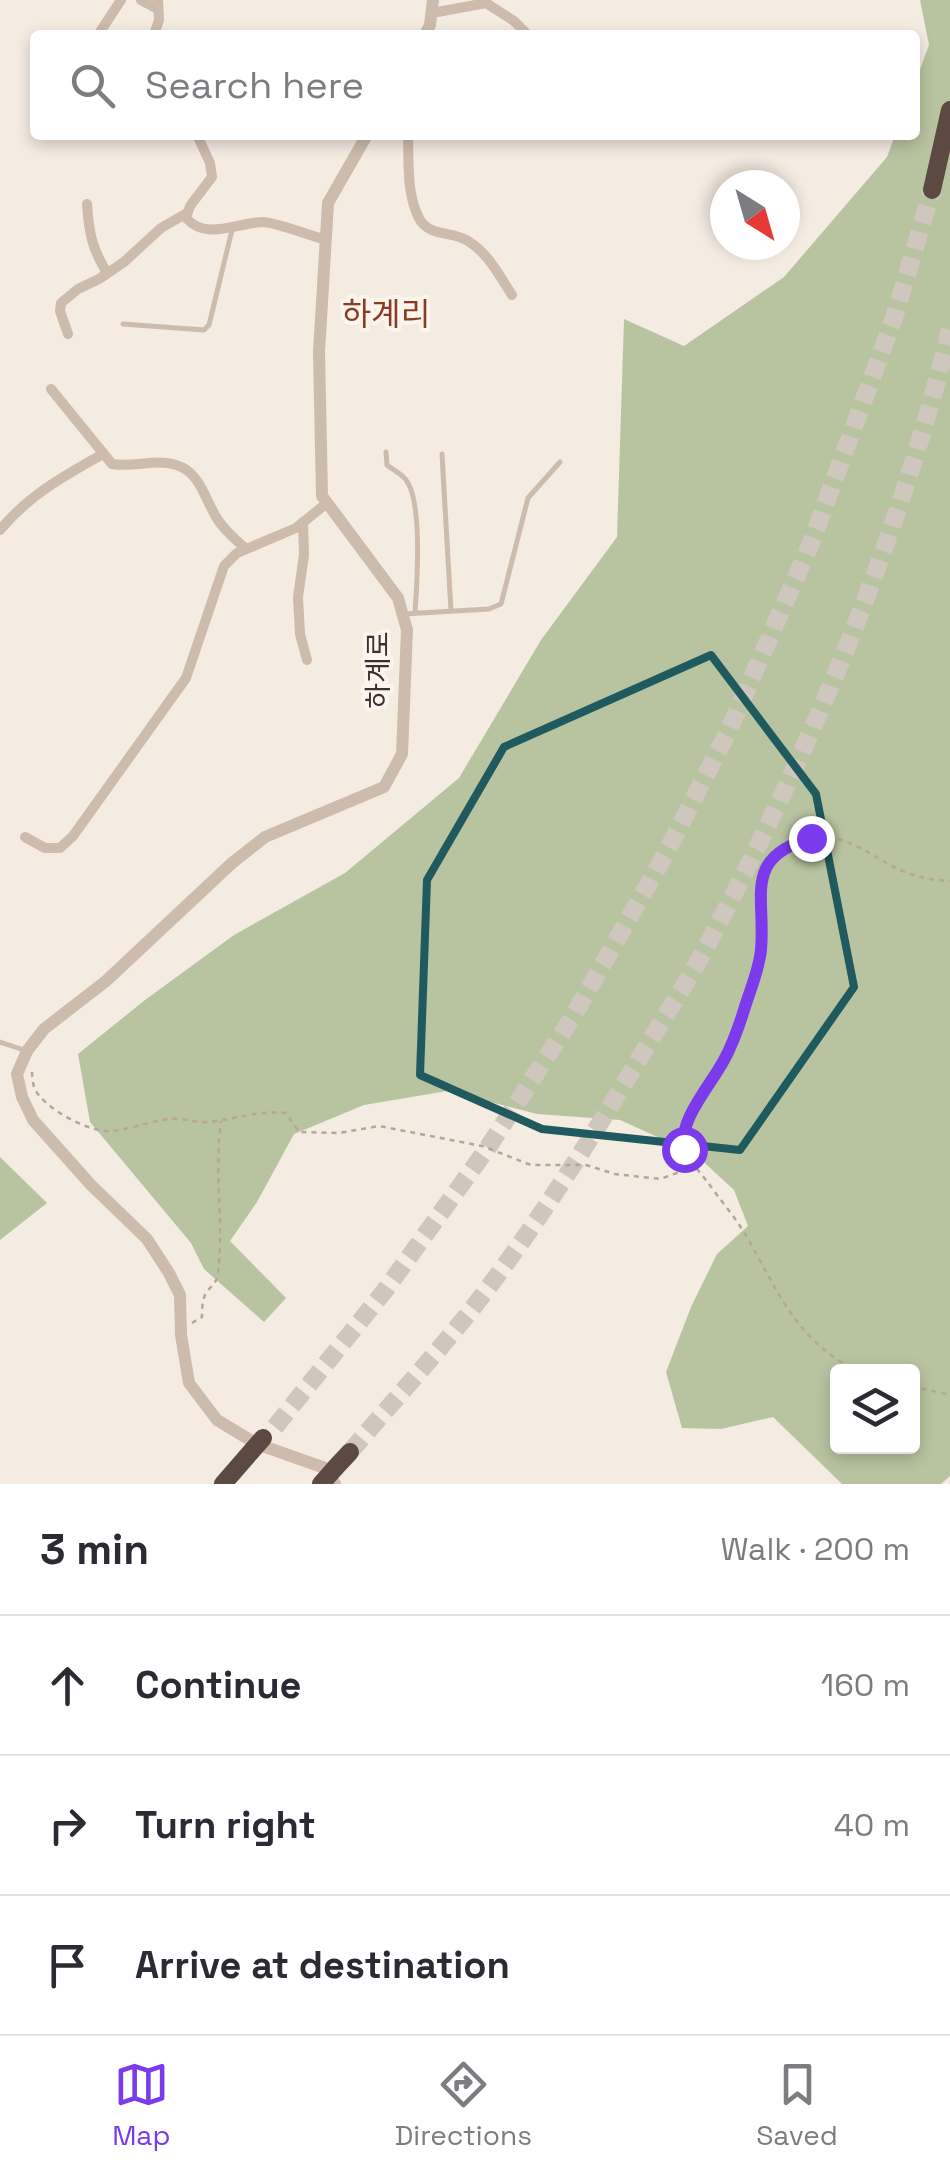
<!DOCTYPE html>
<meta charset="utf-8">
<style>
:root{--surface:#fff;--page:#f7f7f7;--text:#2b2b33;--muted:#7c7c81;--line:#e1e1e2;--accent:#7c3aed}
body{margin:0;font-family:"Space Grotesk","Noto Sans KR",sans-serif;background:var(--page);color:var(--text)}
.controls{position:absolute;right:30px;bottom:30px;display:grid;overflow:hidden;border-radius:10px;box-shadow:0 5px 15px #0003}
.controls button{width:90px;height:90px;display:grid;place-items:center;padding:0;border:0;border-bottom:2px solid var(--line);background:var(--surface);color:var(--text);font:50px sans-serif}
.compass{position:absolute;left:710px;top:170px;width:90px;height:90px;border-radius:50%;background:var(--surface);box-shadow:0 5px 15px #0003;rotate:143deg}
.stop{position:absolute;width:30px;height:30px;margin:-22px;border:8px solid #7c3aed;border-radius:50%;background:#fff}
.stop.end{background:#7c3aed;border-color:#fff;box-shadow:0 2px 10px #0008}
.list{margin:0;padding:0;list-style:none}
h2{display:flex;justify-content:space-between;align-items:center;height:130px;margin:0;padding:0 40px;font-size:42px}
h2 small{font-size:32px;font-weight:400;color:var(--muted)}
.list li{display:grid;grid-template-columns:65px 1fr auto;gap:30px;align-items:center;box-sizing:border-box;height:140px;padding:0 40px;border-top:2px solid var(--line)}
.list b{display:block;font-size:38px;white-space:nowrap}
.list em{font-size:32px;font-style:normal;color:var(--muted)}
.icon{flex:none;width:55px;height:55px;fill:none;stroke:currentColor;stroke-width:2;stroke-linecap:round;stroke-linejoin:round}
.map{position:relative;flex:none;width:950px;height:1484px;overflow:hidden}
.search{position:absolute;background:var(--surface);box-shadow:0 5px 15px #0003;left:30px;right:30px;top:30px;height:110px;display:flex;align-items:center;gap:25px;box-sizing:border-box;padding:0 35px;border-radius:10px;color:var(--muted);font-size:38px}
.sheet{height:550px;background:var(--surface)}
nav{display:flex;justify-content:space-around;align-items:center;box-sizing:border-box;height:140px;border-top:2px solid var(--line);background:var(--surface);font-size:28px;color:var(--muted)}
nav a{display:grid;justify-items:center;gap:5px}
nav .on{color:var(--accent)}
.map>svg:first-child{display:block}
.green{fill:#b8c4a0;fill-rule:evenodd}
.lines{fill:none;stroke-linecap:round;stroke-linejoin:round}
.motorway-tunnel{stroke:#cfc6bd;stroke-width:18;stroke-dasharray:18 9;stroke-linecap:butt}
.path{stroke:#b9a596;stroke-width:2.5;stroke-dasharray:5 5;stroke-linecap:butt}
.service{stroke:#cdbbac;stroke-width:5}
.minor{stroke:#cdbbac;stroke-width:10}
.tertiary{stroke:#cdbbac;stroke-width:12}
.motorway{stroke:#5c4a42;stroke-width:18}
.motorway-bridge{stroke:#5c4a42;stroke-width:18}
.route{stroke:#7c3aed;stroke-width:12}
.marked{fill:none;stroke:#1f5a5e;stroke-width:8;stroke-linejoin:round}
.labels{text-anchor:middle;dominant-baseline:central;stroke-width:8;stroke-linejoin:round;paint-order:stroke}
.street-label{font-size:28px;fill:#3b302b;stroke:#fbf5ee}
.quarter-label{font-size:32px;fill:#8c3b22;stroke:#fbf5ee}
</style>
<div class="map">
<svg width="950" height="1484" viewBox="0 0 950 1484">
<rect width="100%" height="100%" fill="#f4ebe1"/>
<g class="green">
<path d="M920,0h30v1476l-9,8h-99l-69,-67 -52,12 -39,-1 -16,-56 25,-65 26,-53 31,-28 -14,-36 -39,-36 -75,-34 -83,-6 -90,-23 -83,14 -70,29 -37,68 -27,39 56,57 -22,24 -60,-53 -13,-26 -101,-121 -12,-68 67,-54 89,-65 111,-62 114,-95 82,-138 76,-103 7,-218 60,27 100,-69 103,-120 8,-22h20v-52l14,-38zM838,1372h74v74h-74z"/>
<path d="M0,1157l47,46 -47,37z"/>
</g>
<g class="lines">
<g class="motorway-tunnel">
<path d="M275,1427l111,-138 103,-143 85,-131 92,-162 63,-123 82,-187 83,-225 38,-128"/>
<path d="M350,1452c39,-46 80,-91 118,-138 66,-84 125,-178 180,-270 21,-34 43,-68 62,-104 102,-194 188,-397 240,-610"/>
</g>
<g class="path">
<path d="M32,1072c0,3 1,12 2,15 8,21 56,46 77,44 20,-1 40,-11 60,-12 13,-1 25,4 38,3 27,-3 50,-12 77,-9l13,19 40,1 40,-7 103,20 49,19h55l29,9 45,5 37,-13"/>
<path d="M192,1323l10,-6c0,-8 0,-17 4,-24 5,-7 11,-10 12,-20 6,-50 -4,-101 3,-152"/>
<path d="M860,1372c-21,-9 -40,-24 -55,-41 -26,-29 -40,-64 -60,-97 -10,-17 -24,-33 -36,-50 -8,-11 -27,-30 -27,-44 1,-6 3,-8 5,-14 11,-29 32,-52 43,-80 12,-27 24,-58 30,-87 9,-46 -20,-96 40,-118 39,-14 65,12 98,28 17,8 34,11 52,12"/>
<path d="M912,1386l38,9"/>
</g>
<g class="service">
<path d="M123,324l81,6 5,-5 23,-95"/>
<path d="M386,452l1,13c6,5 15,9 19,15 17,21 11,105 9,133"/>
<path d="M442,454l9,157"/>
<path d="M403,614l86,-5 12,-5 27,-106 32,-36"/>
<path d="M0,1042l24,8"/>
</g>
<g class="minor">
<path d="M141,0l17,9"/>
<path d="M432,13l54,-10 28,18 14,14"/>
<path d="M98,35l23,-35"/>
<path d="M154,35l5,-15 -1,-20"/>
<path d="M197,135l13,28 2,14 -22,29 -4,12c21,23 49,5 77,4 12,0 48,14 63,18"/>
<path d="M408,135c1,27 -2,60 12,85 11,17 33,11 48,21 20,12 31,34 44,54"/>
<path d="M87,204c2,30 5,44 20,69"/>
<path d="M68,334l-8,-23 1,-8 17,-14 21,-10 25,-17 37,-34 26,-15"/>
<path d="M51,389l61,75c22,4 43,-6 64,1 25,7 29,36 42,55 7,11 18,20 28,29"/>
<path d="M303,522l1,33 -6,42 2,37 7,26"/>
<path d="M0,530c29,-35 64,-54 103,-76"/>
<path d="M25,837l20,11h15l13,-12 113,-158 38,-112 13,-13 59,-25 31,-25"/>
</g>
<g class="tertiary">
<path d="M425,35l5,-10 3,-25"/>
<path d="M335,1484l-10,-16 -68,-24 -40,-24 -28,-37 -8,-48 -1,-40 -11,-22 -22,-34 -56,-54 -58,-65 -11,-23 -5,-23 10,-23 17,-22 62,-48 126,-118 33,-26 119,-50 18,-33 5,-124 -9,-32 -76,-102 -3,-144 9,-149 39,-68"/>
</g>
<g class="motorway">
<path d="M932,190l18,-80"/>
<path d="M336,1467l14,-15"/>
</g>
<g class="motorway-bridge">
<path d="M223,1484l40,-46"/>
<path d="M321,1484l15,-17"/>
</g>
</g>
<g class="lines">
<path class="route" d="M684,1149c-6,-29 27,-64 40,-89 9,-16 15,-34 20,-50 6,-20 15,-40 17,-60 5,-54 -19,-92 50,-112"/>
</g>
<path class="marked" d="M711,655l105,139 38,193 -114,163 -198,-21 -122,-54 7,-195 77,-133z"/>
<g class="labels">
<g class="street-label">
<text transform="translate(378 670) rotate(-90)">하계로</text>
</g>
<g class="quarter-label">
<text x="386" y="314">하계리</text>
</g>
</g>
</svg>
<div class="controls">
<button><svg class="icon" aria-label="layers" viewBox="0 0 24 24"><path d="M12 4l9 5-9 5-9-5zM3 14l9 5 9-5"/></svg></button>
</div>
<svg class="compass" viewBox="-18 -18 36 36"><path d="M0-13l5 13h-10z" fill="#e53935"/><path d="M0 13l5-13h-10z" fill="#7c7c81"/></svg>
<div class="stop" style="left:684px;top:1149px"></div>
<div class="stop end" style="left:811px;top:838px"></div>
<div class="search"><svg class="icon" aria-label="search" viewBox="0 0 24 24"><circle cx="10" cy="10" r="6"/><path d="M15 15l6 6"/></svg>Search here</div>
</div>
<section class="sheet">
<h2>3 min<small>Walk · 200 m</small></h2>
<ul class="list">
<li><svg class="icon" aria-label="ahead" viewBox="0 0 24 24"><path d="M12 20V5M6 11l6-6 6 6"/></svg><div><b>Continue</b></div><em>160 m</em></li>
<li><svg class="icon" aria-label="right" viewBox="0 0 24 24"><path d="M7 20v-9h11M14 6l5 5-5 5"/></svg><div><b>Turn right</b></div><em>40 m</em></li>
<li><svg class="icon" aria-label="arrive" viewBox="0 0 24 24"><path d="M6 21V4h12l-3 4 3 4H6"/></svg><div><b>Arrive at destination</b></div></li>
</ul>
</section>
<nav>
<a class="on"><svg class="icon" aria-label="map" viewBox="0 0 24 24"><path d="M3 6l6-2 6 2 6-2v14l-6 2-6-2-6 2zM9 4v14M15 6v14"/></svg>Map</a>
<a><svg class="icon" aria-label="directions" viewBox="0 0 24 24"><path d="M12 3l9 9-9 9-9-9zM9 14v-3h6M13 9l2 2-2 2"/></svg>Directions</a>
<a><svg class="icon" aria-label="saved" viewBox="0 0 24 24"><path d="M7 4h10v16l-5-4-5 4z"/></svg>Saved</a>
</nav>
